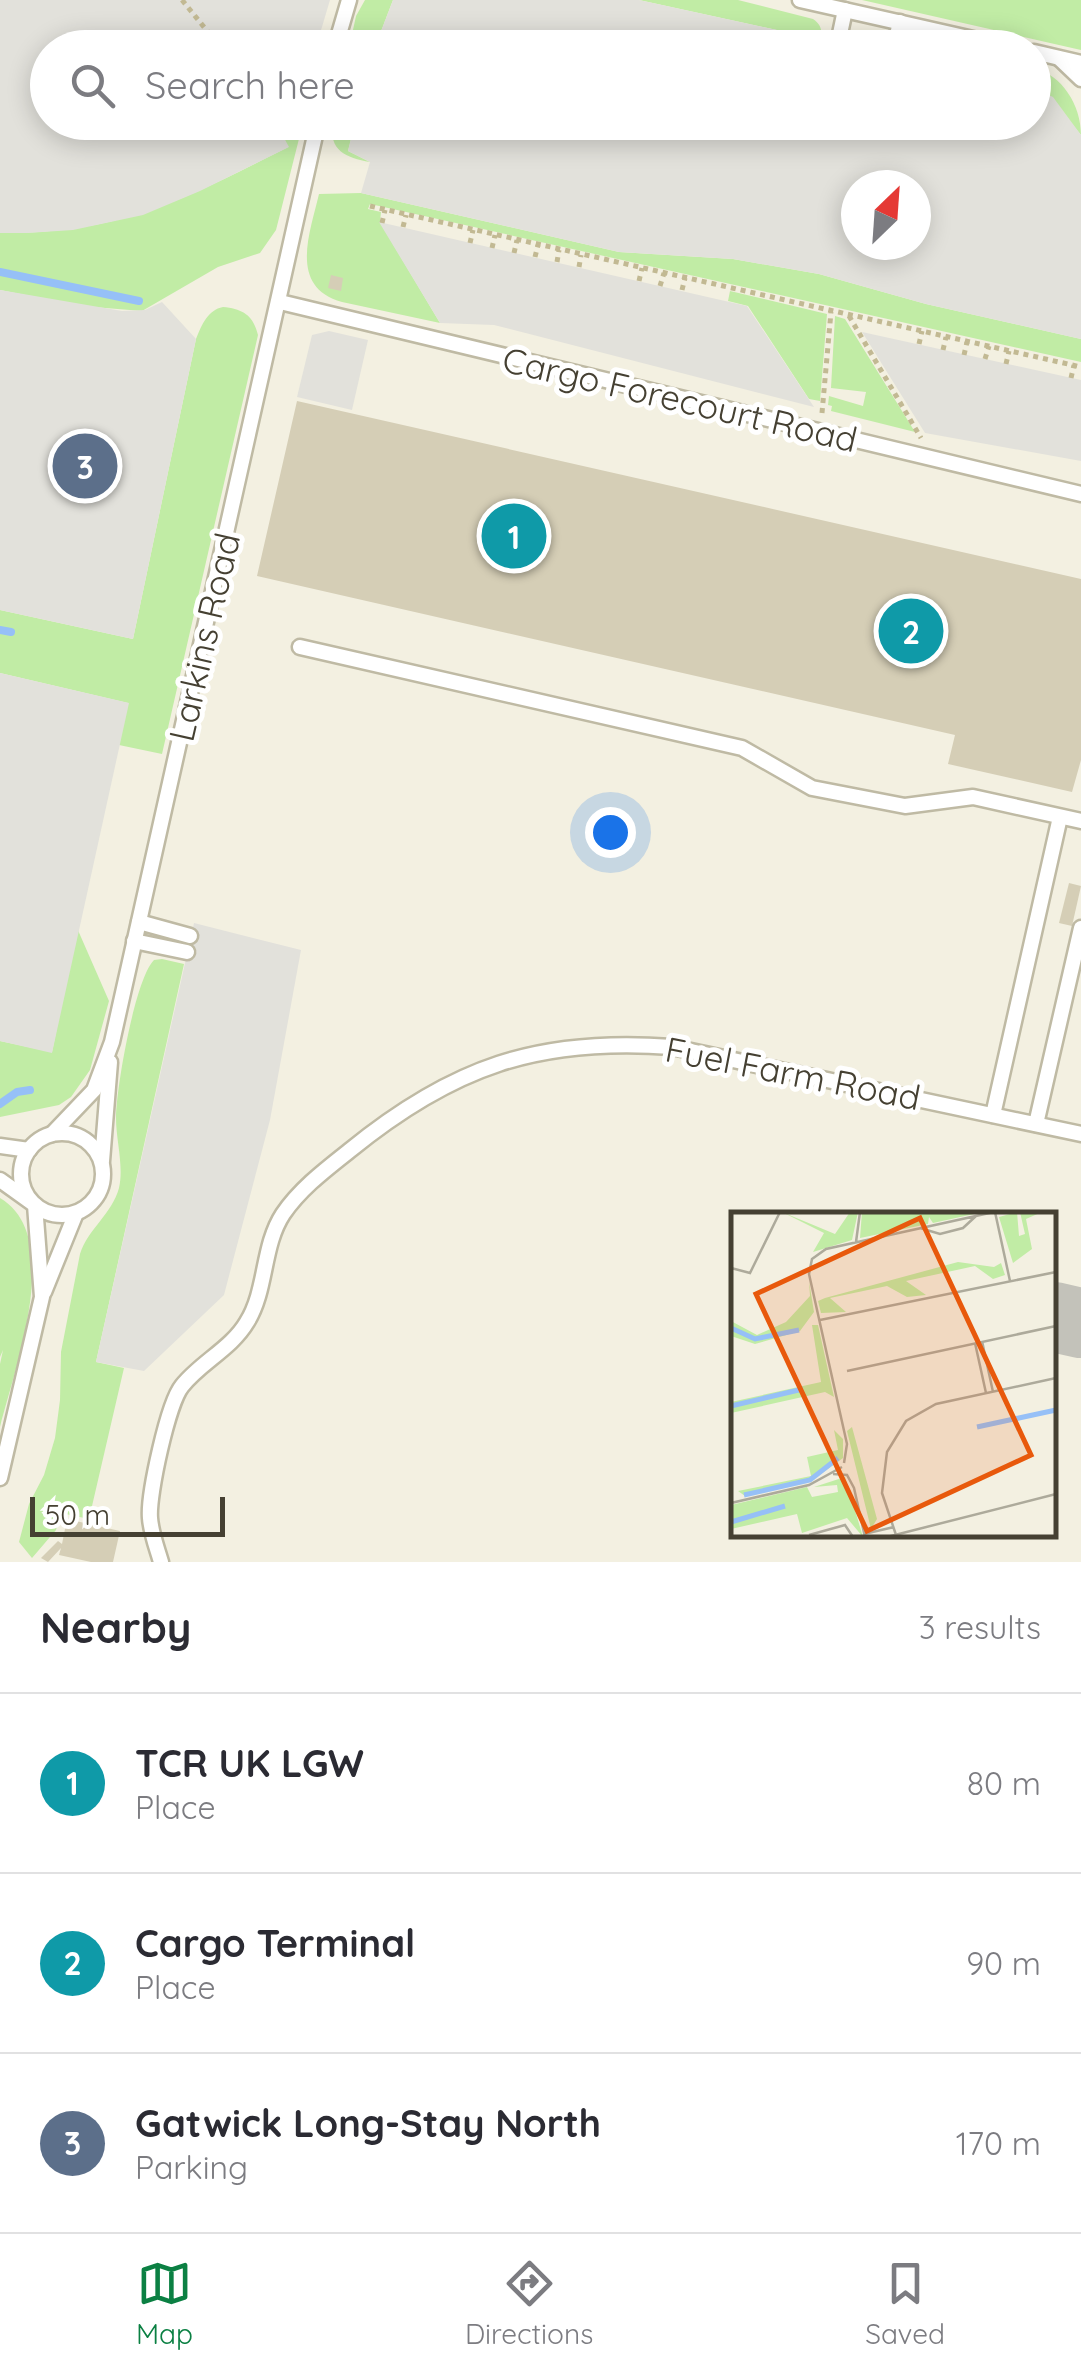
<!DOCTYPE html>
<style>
:root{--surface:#fff;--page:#f2f2f3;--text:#2b2b33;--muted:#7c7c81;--line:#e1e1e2;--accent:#0b8043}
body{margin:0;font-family:Quicksand,sans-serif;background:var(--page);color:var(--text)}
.compass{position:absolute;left:841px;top:170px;width:90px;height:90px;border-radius:50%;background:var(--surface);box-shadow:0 5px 25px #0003;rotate:25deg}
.scale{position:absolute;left:30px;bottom:25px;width:195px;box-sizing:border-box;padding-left:10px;border:5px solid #454032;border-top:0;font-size:28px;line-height:35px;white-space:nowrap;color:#454032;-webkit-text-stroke:8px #fff;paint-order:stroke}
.you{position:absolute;left:610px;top:832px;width:35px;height:35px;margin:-25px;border:8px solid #fff;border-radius:50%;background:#1a73e8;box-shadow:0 0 0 15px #1a73e833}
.badge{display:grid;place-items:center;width:65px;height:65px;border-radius:50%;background:var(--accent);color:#fff;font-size:32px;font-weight:700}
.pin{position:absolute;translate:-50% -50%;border:5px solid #fff;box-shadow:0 2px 10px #0006}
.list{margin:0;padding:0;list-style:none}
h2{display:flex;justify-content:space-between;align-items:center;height:130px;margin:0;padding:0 40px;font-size:42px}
h2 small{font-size:32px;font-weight:400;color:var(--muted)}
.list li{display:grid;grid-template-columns:65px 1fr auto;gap:30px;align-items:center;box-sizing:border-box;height:180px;padding:0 40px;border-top:2px solid var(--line)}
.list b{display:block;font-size:38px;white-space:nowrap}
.list p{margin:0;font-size:32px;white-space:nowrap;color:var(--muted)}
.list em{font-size:32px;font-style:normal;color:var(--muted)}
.icon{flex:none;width:55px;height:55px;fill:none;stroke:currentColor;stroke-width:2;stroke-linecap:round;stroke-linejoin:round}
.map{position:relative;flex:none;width:1081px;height:1562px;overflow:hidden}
.search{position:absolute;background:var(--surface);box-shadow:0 5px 25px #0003;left:30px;right:30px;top:30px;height:110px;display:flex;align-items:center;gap:25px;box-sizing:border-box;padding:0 35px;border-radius:55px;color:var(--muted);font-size:38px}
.sheet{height:670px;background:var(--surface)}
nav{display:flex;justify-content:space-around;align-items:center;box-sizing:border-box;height:140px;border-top:2px solid var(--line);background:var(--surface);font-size:28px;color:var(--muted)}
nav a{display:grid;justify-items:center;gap:5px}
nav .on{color:var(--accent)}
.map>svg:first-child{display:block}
.green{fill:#c1eca5}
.parking{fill:#e2e1db;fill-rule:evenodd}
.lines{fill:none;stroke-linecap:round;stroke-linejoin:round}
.stream{stroke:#96c0f7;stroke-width:8}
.taxiway{stroke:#c3c2ba;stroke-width:70}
.building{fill:#d5ceb6}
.service-casing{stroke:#bfbaa4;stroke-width:19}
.path{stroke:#c2b993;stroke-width:5;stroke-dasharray:5 5;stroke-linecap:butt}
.service{stroke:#fff;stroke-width:14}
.labels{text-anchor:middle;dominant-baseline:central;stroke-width:10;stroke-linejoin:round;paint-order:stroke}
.street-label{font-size:35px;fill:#454032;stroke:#fff}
.inset-river{fill:none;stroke:#96c0f7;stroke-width:5}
.inset-road{fill:none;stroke:#adaa9b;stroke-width:2.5}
.view{fill:#e8590c;fill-opacity:0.15;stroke:#e8590c;stroke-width:5}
.inset-edge{fill:none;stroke:#454032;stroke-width:5}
</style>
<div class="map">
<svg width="1081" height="1562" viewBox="0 0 1081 1562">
<rect width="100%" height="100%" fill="#f3f0e1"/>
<g class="green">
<path d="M365,0h28l-18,47 -26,1 7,-32z"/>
<path d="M639,0h99l75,19c11,7 10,18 5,28l-5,-9z"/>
<path d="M862,0h219v50z"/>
<path d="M1034,68c28,7 47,37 47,67l-36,-44 -11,-3z"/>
<path d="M281,123h22l-27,107 -16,23 -42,14 -76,44 -61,-5 -81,-16v-57c122,0 183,-33 288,-86l-10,-21z"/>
<path d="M333,123h22l-7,28 22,11c-24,-4 -42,-12 -37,-39z"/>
<path d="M361,193l258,59 114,7 86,15 107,30 155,35v23l-711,-158 -2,5 13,3 -1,10 60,101 -98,-21c-54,-15 -32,-69 -23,-108z"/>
<path d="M730,291l97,23 -7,87 -11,-2 -61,-93 -20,-5z"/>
<path d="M223,307c20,2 30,8 35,28l-96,419 -43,-9 9,-42 -128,-30v-63l133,29 63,-300c6,-15 12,-29 27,-32z"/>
<path d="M835,316l10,3 70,113 -84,-21 1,-5 -4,-1 1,-9 34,10 3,-14 -35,-4z"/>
<path d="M77,928l32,73 -19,69 -19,27 -12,8 -59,12v-76l52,11z"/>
<path d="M162,959l22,5 -88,398 28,6 -35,151 -28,-6 -5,17 -24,28 -13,-16 10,-38 15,-29 11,-37 5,-38 1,-48 19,-98c8,-25 32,-40 39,-66 5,-22 -3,-48 -3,-70 0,-29 19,-139 38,-158z"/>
<path d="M0,1198c65,38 14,172 0,229v-63l3,-14 -3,7z"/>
</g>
<g class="parking">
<path d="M0,0h330l-14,47 -268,1v74l233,1 -3,4 11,20 -89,44 -57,24 -70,15 -46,3h-27z"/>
<path d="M393,0h246l175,38 4,9h-443z"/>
<path d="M1034,88l19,9 28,38v204l-155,-35 -107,-30 -86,-15 -114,-7 -258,-59 9,-31 -22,-11 7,-29h679zM856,185h60v60h-60z"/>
<path d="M379,222l368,84 67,101 -320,-82 -54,-2z"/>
<path d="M0,290l122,21 23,-1 17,-8 34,37 -63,300 -133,-29z"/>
<path d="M329,331l39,9 -16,70 -55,-13 15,-62z"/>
<path d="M862,332l219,48v81l-156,-28z"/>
<path d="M0,673l129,30 -77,350 -52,-12z"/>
<path d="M194,923l107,27 -31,170 -46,175 -80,76 -48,-9z"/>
</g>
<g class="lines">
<g class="stream">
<path d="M0,272l139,29"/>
<path d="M0,630l11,2"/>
<path d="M0,1104l17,-12 13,-2"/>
</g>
<path class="taxiway" d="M1054,1317l27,6"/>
</g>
<g class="building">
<path d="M331,275l12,3 -2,13 -13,-3z"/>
<path d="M297,401l784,178v181l-9,32 -124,-28 7,-29 -698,-159z"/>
<path d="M1069,883l12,3 -9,40 -13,-3z"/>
<path d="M67,1519l53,12 -7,31h-22l-32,-7 2,-7 -13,14 -7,-4 17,-17 4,3z"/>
</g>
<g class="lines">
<defs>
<g id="service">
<path d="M800,0l213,48"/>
<path d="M335,48l14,-48"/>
<path d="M837,48l8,-38"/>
<path d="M894,48l6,-26"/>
<path d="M1034,52l47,11"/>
<path d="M1060,59l21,20"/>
<path d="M280,302l801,192"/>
<path d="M300,647l442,101 70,40 93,18 68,-9 108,24"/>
<path d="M139,922l51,14"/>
<path d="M134,941l53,11"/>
<path d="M993,1115l67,-298"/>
<path d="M1036,1124l45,-196"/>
<circle cx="62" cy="1174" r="41"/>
<path d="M52,1134l42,-44 18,-48 206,-920"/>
<path d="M0,1146l29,4"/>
<path d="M102,1161l8,-99"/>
<path d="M0,1180l35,25 7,92 -42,181"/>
<path d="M44,1292l32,-79"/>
<path d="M161,1562c-4,-14 -10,-29 -11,-44 -2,-23 18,-115 32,-132 19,-24 49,-37 65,-64 20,-32 15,-76 36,-108 17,-25 42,-44 66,-63 103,-84 189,-114 323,-104l409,87"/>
</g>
</defs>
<use href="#service" class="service-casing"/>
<g class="path">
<path d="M182,0l39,48"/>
<path d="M370,206l711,161"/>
<path d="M382,223l3,-13"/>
<path d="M403,227l3,-12"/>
<path d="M470,243l3,-13"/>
<path d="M492,248l3,-13"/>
<path d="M514,253l3,-13"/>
<path d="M535,257l3,-12"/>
<path d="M557,262l2,-12"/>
<path d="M579,267l2,-12"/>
<path d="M639,281l3,-13"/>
<path d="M660,286l4,-13"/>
<path d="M682,290l3,-12"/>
<path d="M849,316l72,122"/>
<path d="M919,344l3,-13"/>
<path d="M943,350l3,-13"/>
<path d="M964,355l3,-13"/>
<path d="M985,359l4,-13"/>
<path d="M1006,364l3,-13"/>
<path d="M1071,378l3,-13"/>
<path d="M822,413l9,-101"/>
</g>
<use href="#service" class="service"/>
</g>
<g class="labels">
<g class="street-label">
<text transform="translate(680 399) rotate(13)">Cargo Forecourt Road</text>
<text transform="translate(204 637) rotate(-77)">Larkins Road</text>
<text transform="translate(793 1073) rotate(11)">Fuel Farm Road</text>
</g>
</g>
<g transform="translate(731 1212)">
<rect width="325" height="325" fill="#f3f0e1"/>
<path d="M51,0l53,22 15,-22h8l-6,28 -39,12 11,-19zM131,0h121l-50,11 -4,-6 -1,7 -68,14zM286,0l2,24 6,-2 -5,-22h22l-16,7 6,30 -19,14 -14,-46zM227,50l36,5 7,-4 4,12 -12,4 -18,-13 -69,15 20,14 -19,2 -20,-11 -57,12 16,14 -25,1 -3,-12 7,-3zM78,69l5,31 -14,19 -45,13 -24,-8v-15l26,14 29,-13 24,-26zM81,113h6l16,72 -9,-5 -94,21v-11l90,-20zM121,215l25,92 -6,10 -24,-98zM103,218l9,9v19l-29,21 -69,17 -7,-5 73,-15 -4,-19 31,-7zM114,265l18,60 -16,-19 -45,15 -5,-19 -66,15v-24l76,-18 5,10 26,-5 -1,-7 -23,2z" fill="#c1eca5"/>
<path class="inset-river" d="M0,116l24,11 44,-9M0,194l72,-17M246,215l79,-17M13,283l66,-15 28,-22M0,310l54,-16"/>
<path class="inset-road" d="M264,0l15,69M189,16l20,6 23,-6 13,-12M125,30l4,-30M0,56l19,5 30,-61M89,108l236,-48M251,129l11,51M244,131l11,50M116,159l209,-45M113,251l3,-19 -38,-170 3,-15 14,-10 168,-37M102,262l14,1 7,13 11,49M0,291l78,-18 33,-18M133,322l30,-7M78,323l36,-10 8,12M165,323l-14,-42 5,-41 19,-31 30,-17 120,-26M156,325l169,-43"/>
<path class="view" d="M189,6l111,237 -164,76 -111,-237z"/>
<rect width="325" height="325" class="inset-edge"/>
</g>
</svg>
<svg class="compass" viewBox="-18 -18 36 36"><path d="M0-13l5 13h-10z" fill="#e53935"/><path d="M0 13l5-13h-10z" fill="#7c7c81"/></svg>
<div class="scale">50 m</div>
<div class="you"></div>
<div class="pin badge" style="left:514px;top:536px;background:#0f9aa8">1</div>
<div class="pin badge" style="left:911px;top:631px;background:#0f9aa8">2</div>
<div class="pin badge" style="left:85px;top:466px;background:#5c6f8a">3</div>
<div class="search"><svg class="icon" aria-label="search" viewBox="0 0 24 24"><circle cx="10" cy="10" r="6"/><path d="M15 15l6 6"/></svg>Search here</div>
</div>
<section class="sheet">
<h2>Nearby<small>3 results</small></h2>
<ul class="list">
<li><span class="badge" style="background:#0f9aa8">1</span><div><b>TCR UK LGW</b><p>Place</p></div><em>80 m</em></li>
<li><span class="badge" style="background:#0f9aa8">2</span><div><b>Cargo Terminal</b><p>Place</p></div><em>90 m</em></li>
<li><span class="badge" style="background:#5c6f8a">3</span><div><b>Gatwick Long-Stay North</b><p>Parking</p></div><em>170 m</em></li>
</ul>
</section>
<nav>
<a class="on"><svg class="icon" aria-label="map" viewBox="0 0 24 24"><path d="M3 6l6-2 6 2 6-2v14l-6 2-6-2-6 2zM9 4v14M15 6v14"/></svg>Map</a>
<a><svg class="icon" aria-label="directions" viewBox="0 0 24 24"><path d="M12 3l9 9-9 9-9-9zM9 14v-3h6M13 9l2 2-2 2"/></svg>Directions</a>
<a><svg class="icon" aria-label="saved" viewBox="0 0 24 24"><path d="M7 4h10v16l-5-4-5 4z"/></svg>Saved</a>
</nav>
